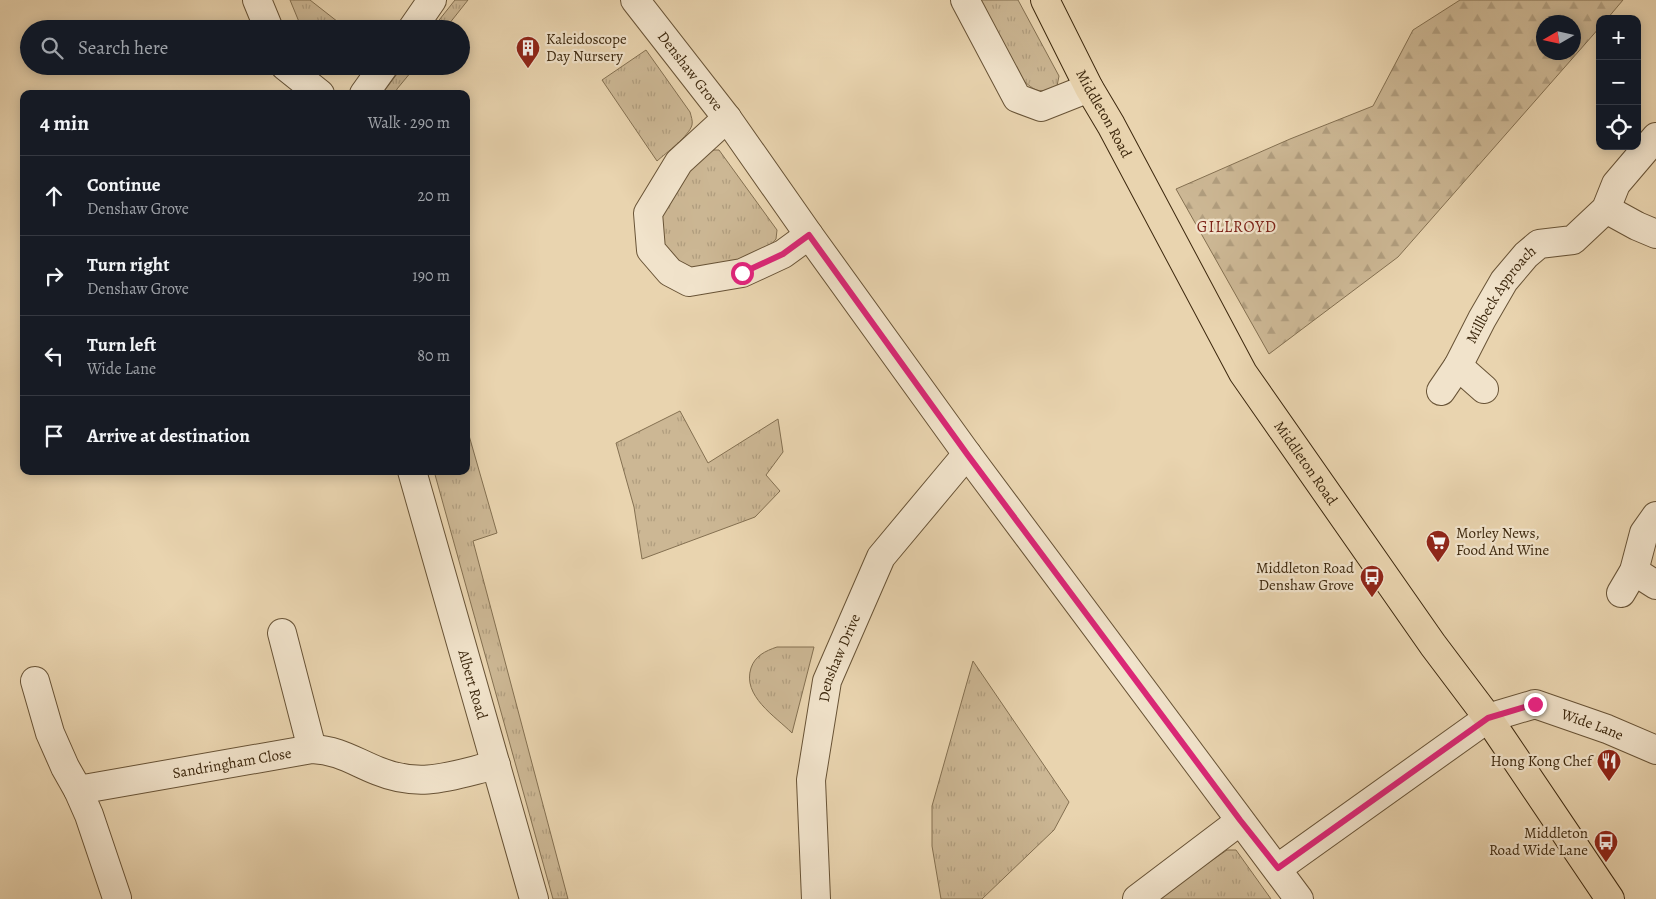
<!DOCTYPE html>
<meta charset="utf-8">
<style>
:root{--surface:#171b24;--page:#242831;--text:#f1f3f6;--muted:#9ea1a6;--line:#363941}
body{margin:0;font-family:Alegreya,serif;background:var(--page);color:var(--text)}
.controls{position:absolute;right:15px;top:15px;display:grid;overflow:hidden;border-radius:10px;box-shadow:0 2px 12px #0003}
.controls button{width:45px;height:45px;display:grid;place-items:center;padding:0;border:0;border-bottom:1px solid var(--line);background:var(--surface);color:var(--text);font:25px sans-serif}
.compass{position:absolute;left:1536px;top:15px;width:45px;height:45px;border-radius:50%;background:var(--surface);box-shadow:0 2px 12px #0003;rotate:261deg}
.stop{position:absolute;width:15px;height:15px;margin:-11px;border:4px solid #db2777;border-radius:50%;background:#fff}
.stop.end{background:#db2777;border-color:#fff;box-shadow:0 1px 5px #0008}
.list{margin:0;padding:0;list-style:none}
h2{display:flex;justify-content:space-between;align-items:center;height:65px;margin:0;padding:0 20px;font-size:21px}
h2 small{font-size:16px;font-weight:400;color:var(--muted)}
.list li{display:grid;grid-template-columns:32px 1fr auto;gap:15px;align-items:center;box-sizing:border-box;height:80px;padding:0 20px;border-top:1px solid var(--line)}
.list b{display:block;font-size:19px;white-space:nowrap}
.list p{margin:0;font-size:16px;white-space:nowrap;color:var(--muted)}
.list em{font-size:16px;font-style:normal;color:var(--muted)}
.icon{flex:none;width:28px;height:28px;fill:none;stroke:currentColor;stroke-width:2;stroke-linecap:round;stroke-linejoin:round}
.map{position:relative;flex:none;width:1656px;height:899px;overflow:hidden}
.search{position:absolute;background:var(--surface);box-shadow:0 2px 12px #0003;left:20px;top:20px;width:450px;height:55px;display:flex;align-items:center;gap:12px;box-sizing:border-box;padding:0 18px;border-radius:28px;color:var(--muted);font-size:19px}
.panel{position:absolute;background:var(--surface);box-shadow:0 2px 12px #0003;left:20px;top:90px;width:450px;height:385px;border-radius:10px}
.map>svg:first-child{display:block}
.grass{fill:url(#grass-tufts);stroke:#847051}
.forest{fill:url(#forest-firs);stroke:#847051;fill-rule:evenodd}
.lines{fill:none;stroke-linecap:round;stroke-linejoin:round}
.minor-casing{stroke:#685336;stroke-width:30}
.major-casing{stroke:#3d280e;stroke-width:30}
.minor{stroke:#f1e3cb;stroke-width:28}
.major{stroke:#e9d4af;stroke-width:28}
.route{stroke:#db2777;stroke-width:6}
.labels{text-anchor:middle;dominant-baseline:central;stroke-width:4.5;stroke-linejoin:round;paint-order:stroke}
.poi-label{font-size:15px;fill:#3d280e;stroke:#f1e3cb;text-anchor:end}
.street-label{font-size:15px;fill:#3d280e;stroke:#f1e3cb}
.neighbourhood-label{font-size:16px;letter-spacing:1px;fill:#7a1f14;stroke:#f1e3cb}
</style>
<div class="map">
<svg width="1656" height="899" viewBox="0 0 1656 899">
<defs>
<pattern id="grass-tufts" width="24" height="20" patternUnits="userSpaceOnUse" patternTransform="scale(1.25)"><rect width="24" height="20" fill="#ccb794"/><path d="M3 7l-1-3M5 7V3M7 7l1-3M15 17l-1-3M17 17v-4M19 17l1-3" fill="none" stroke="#b09d7e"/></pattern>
<pattern id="forest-firs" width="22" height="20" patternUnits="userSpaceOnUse" patternTransform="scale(1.25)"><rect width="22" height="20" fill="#ccb794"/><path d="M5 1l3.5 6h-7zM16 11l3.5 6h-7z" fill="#b09d7e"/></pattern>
</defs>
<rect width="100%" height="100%" fill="#e9d4af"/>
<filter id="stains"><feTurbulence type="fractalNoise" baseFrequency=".004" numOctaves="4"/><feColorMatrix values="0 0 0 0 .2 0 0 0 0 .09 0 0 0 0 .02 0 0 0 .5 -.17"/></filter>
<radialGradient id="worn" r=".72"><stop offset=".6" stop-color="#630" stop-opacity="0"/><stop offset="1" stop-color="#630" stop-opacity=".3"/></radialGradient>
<g class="grass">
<path d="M290,0h20l37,29h-45z"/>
<path d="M455,0h13l-23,29h-13z"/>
<path d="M980,0h38l41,76 -2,10c-16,7 -20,7 -33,-5z"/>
<path d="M646,50l44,62c1,4 3,9 2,13 -3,11 -26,28 -35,36l-55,-81z"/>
<path d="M318,66h36c-15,7 -22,9 -36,0z"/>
<path d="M403,66h13l-19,23 -2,5h-13z"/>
<path d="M707,150h12l58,80 -1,9 -7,8 -36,16 -21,5h-29l-24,-25 6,-50z"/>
<path d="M680,411l28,52 70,-44 5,33 -17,23 14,16 -25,26 -113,42 -8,-52 -18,-64z"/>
<path d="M466,425l31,108 -24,8 95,358h-15l-119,-428h32z"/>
<path d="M777,647h37l-22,86c-17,-17 -50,-37 -41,-65 4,-12 14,-17 26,-21z"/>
<path d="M973,661l96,141 -15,28 -72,69h-41l-9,-53v-40z"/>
<path d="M1227,850h9l35,49h-115z"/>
</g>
<path class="forest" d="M1460,0h163l-16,19h-7v8l-202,230 -129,97 -93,-165 114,-50 83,-33 40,-76zM1544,22h30v30h-30z"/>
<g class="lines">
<defs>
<g id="minor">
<path d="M257,0l12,29"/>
<path id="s1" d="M635,0l92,118 82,117 158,219 332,445"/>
<path d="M965,0l52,98 24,9 48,-19"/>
<path d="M412,29l20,-29"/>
<path d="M285,66l35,28"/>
<path d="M364,94l20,-28"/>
<path d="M727,118l-48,44 -31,51 3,37 19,22 19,10 53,-9 41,-19 26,-19"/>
<path d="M1606,209l31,17 19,8"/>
<path d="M1458,366l26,23"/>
<path id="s2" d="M1441,391l17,-25 24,-47 22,-38 22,-26 13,-11 34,-4 33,-31 10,-25 40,-47"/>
<path id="s3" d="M412,471l122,428"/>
<path d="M1634,571l22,14"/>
<path d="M1621,593l13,-22 10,-38 12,-17"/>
<path d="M282,633l30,116"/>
<path id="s4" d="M35,681l15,52 15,34 13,23 234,-41c27,1 43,13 66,22 44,18 75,4 118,-6"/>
<path d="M78,790l11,25 28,83"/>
<path id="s5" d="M1278,868l210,-150 47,-14 72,25 49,21"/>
<path id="s6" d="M816,899l-5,-119 16,-99 54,-124 86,-103"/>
<path d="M1137,899l103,-78"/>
</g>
<g id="major">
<path id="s7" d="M1045,0l44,88 22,37 132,248 190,272 55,73 122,181"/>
</g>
</defs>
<use href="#minor" class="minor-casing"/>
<use href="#major" class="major-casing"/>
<use href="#minor" class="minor"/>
<use href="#major" class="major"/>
</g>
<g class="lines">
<path class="route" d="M742,273l41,-19 26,-19 158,219 273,366 38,48 210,-150 47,-14"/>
</g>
<defs>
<symbol id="building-pin" viewBox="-11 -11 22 30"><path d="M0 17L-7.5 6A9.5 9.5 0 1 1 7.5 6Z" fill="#8f2418" stroke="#f1e3cb"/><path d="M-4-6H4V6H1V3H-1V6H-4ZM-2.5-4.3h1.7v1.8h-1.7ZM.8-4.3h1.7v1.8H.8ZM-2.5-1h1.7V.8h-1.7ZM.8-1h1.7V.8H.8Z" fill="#fff"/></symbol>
<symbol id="supermarket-pin" viewBox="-11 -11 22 30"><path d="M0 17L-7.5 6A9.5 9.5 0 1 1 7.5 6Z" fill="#8f2418" stroke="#f1e3cb"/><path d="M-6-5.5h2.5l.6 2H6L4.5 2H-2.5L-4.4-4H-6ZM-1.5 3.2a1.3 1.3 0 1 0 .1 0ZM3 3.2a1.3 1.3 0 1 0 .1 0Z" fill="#fff"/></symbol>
<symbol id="bus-pin" viewBox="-11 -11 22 30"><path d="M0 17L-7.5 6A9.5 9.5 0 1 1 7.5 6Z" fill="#8f2418" stroke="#f1e3cb"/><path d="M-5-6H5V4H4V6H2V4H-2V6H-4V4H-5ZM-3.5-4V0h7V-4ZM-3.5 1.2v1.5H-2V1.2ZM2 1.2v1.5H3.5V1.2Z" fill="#fff"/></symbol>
<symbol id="restaurant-pin" viewBox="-11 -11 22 30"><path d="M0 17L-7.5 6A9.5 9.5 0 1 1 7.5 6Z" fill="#8f2418" stroke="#f1e3cb"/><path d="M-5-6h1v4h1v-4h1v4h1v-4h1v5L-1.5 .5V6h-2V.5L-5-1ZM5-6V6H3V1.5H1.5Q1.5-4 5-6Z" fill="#fff"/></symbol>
</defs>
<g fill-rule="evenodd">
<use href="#building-pin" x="514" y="34" width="28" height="38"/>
<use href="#supermarket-pin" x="1424" y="528" width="28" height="38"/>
<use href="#bus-pin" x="1358" y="563" width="28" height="38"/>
<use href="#restaurant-pin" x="1595" y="747" width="28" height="38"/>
<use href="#bus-pin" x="1592" y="828" width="28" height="38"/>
</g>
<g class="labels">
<g class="poi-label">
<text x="546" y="39" text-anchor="start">Kaleidoscope<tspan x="546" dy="17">Day Nursery</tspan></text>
<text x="1456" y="533" text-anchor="start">Morley News,<tspan x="1456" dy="17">Food And Wine</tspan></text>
<text x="1354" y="568">Middleton Road<tspan x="1354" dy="17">Denshaw Grove</tspan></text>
<text x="1592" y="761">Hong Kong Chef</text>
<text x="1588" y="833">Middleton<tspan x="1588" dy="17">Road Wide Lane</tspan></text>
</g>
<g class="street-label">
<text stroke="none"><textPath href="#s1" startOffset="90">Denshaw Grove</textPath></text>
<text stroke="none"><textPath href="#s7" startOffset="128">Middleton Road</textPath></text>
<text stroke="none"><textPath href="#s2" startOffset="114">Millbeck Approach</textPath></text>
<text stroke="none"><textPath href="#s7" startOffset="532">Middleton Road</textPath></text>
<text stroke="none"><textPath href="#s6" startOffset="245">Denshaw Drive</textPath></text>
<text stroke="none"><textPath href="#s3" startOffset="222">Albert Road</textPath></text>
<text stroke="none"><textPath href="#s5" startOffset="368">Wide Lane</textPath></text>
<text stroke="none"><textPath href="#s4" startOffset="274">Sandringham Close</textPath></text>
</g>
<g class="neighbourhood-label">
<text x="1237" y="227">GILLROYD</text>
</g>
</g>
<rect width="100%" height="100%" filter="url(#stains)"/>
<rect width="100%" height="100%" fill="url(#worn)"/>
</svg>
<div class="controls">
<button>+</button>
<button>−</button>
<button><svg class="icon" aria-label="locate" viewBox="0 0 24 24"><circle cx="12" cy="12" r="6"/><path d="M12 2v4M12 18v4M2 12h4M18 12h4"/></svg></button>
</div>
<svg class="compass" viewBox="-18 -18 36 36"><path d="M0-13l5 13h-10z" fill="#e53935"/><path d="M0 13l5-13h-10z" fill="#9ea1a6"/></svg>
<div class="stop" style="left:742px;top:273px"></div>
<div class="stop end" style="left:1535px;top:704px"></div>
<div class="search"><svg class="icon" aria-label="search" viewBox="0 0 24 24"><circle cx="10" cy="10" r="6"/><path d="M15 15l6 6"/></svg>Search here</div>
<section class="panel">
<h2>4 min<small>Walk · 290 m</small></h2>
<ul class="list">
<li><svg class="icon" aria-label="ahead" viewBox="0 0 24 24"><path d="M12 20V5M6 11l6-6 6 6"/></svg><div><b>Continue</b><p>Denshaw Grove</p></div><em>20 m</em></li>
<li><svg class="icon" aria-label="right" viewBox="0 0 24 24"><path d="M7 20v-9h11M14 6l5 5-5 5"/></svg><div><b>Turn right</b><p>Denshaw Grove</p></div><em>190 m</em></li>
<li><svg class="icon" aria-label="left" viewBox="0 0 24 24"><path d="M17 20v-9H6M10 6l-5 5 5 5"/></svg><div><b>Turn left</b><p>Wide Lane</p></div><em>80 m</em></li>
<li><svg class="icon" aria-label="arrive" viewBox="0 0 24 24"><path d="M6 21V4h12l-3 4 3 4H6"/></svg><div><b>Arrive at destination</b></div></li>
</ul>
</section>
</div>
